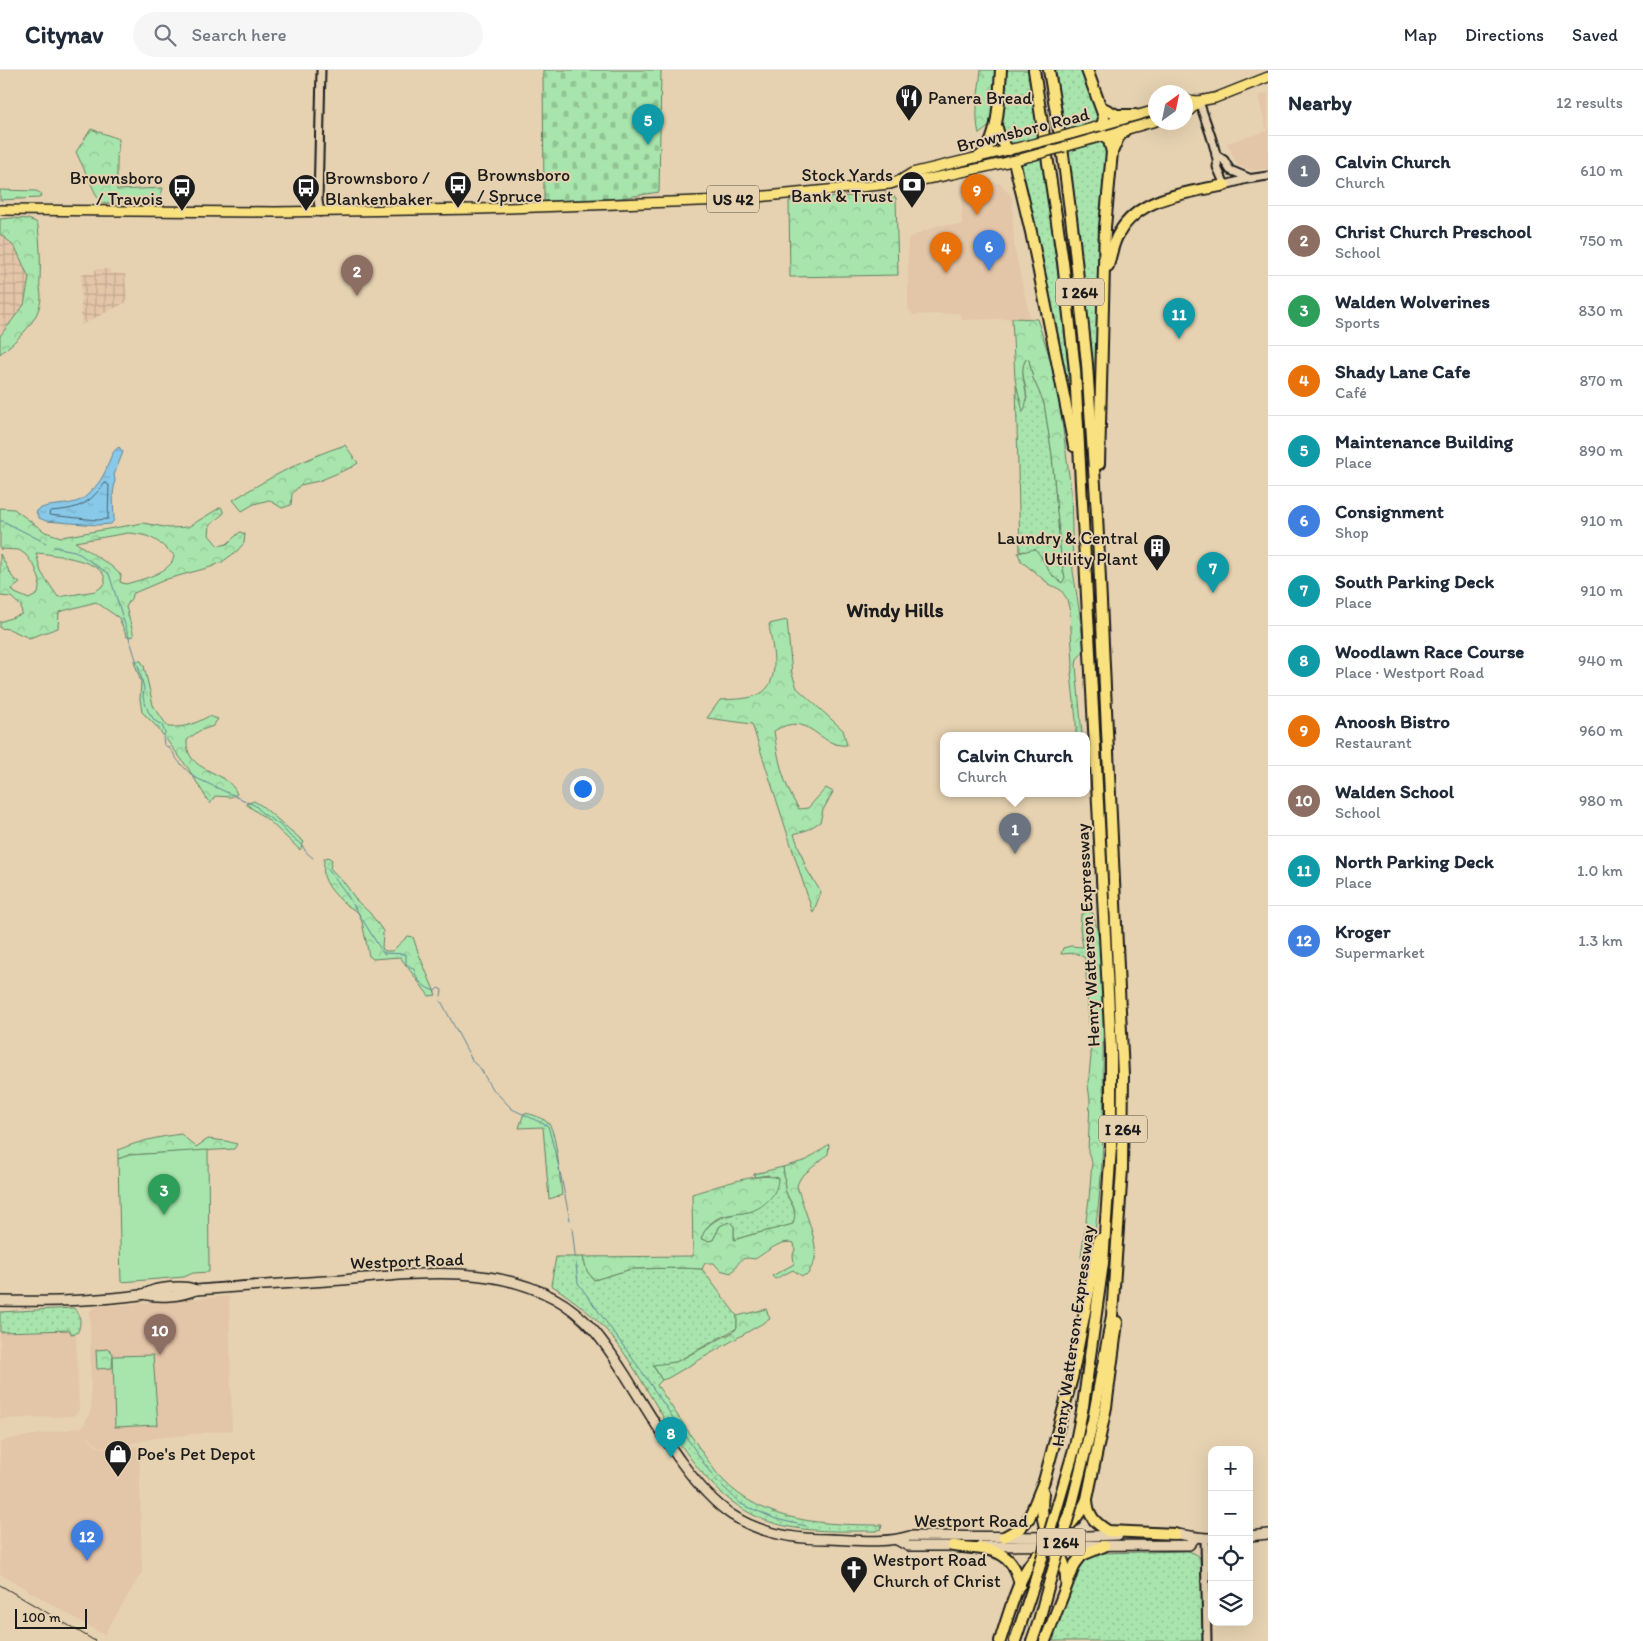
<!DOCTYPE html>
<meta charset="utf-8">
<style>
:root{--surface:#fff;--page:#f6f6f7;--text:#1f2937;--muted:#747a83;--line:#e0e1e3;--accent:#0f766e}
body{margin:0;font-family:Itim,sans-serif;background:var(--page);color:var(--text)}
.controls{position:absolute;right:15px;bottom:15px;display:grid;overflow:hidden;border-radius:10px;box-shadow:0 5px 20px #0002}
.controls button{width:45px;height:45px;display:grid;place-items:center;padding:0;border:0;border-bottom:1px solid var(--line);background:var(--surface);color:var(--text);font:25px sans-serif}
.compass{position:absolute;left:1148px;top:15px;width:45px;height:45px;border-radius:50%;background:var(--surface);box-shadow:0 5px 20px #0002;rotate:33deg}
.scale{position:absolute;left:15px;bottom:12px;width:72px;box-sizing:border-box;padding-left:5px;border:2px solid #1c1c1c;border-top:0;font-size:14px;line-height:18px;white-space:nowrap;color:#1c1c1c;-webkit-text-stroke:4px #e6d2b1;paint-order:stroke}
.you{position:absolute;left:582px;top:718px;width:18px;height:18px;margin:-12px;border:4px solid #fff;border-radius:50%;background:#1a73e8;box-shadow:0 0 0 8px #1a73e833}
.badge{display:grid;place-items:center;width:32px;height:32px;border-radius:50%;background:var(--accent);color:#fff;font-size:16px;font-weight:700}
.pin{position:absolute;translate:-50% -41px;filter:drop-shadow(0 1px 2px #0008)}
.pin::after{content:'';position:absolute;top:26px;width:18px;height:15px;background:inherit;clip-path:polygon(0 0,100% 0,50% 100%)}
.popup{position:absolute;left:940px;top:662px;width:150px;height:65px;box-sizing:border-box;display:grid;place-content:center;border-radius:10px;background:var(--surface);filter:drop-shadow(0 1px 4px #0005);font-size:16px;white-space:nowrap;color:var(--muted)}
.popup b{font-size:19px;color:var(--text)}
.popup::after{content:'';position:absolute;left:50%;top:100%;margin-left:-10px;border:10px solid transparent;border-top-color:var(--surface)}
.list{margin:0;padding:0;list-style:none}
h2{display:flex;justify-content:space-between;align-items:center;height:65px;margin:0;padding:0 20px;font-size:21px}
h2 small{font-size:16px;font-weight:400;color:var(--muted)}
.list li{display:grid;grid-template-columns:32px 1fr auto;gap:15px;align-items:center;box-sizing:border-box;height:70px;padding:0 20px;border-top:1px solid var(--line)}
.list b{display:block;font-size:19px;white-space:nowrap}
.list p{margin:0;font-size:16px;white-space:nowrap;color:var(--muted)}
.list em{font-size:16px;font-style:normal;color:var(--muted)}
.icon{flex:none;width:28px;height:28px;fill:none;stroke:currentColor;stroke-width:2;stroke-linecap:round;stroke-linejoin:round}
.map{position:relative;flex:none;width:1268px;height:1571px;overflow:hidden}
header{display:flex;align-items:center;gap:30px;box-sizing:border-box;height:70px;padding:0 25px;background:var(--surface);border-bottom:1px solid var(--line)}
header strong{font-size:24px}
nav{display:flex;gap:28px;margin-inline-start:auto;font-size:18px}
.search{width:350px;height:45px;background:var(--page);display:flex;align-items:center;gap:12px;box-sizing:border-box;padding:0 18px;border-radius:28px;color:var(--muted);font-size:19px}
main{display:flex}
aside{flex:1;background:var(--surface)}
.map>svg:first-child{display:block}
.built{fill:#e3c5a8}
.industrial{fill:url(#industrial-grid)}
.grass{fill:url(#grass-dots);stroke:#628064}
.forest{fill:url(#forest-crowns);stroke:#628064;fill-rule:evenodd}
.cemetery{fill:url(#cemetery-stones);stroke:#628064}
.pitch{fill:#a8e5ac;stroke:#628064}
.water{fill:url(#water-ripples);stroke:#5d8497}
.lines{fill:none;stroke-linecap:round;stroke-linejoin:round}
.shore{stroke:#47616e;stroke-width:1}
.stream{stroke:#5d8497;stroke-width:1}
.tertiary-casing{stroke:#1c1c1c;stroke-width:11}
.secondary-casing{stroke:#1c1c1c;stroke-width:12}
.primary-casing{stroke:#1c1c1c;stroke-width:12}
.motorway-casing{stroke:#1c1c1c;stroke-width:14}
.tertiary{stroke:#e6d2b1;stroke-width:7}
.secondary{stroke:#e6d2b1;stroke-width:9}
.primary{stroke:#fae180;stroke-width:9}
.motorway{stroke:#fae180;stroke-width:10}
.rail{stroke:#1c1c1c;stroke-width:1}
.primary-bridge-casing{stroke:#1c1c1c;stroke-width:12;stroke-linecap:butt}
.motorway-bridge-casing{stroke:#1c1c1c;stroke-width:14;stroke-linecap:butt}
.primary-bridge{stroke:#fae180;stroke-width:9}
.motorway-bridge{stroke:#fae180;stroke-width:10}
.labels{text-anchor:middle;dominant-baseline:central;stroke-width:4;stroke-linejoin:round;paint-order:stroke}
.shield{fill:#e6d2b1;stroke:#595349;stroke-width:1}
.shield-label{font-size:16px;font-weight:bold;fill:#1c1c1c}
.poi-label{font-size:18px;fill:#1c1c1c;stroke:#e6d2b1;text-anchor:start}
.street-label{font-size:18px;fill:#1c1c1c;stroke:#e6d2b1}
.quarter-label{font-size:20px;font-weight:bold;fill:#1c1c1c;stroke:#e6d2b1}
</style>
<header>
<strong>Citynav</strong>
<div class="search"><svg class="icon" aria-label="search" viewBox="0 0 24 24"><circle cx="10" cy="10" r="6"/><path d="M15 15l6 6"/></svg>Search here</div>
<nav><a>Map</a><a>Directions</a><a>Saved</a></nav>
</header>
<main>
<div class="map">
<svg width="1268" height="1571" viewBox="0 0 1268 1571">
<defs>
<pattern id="industrial-grid" width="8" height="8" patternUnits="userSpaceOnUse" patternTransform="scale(1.25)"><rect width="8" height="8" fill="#e3c5a8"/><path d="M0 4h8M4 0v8" fill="none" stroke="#c2a990"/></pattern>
<pattern id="grass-dots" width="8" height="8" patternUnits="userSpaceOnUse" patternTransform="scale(1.25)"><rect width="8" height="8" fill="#a8e5ac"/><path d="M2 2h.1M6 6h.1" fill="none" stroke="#90c493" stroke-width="1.8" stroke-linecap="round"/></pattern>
<pattern id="forest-crowns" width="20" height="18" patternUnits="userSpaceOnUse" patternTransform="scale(1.25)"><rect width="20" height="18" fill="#a8e5ac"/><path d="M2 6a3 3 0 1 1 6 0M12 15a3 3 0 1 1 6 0" fill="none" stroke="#90c493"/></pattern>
<pattern id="cemetery-stones" width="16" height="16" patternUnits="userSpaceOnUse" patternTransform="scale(1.25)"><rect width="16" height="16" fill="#a8e5ac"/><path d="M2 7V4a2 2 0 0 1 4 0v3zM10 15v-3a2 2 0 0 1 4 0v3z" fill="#90c493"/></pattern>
<pattern id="water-ripples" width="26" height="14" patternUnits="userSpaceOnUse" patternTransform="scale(1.25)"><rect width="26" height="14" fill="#88c9e9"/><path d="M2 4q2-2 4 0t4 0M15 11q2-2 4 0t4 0" fill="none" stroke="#75acc7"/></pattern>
</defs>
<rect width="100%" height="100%" fill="#e6d2b1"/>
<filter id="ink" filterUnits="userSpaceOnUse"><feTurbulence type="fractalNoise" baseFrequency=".02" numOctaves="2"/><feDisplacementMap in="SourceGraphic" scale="10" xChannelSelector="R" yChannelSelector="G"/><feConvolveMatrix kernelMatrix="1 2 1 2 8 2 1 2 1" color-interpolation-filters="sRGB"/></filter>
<g filter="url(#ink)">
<g class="built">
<path d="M1268,23v76l-16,1 -14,-4 -11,-23 40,-12 -9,-35z"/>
<path d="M1000,113l12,14 2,50 16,71 -67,2 -4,-7 -46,2 -5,-7v-70l30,-13h24v-40z"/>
<path d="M229,1226l3,134 -77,8 -26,6 -28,3 -7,-4 -9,-10 8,11 8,4 38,-2 3,126 -38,63 -104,-61v-131l10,-4 73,-12 8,-17 -1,-98 4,-5z"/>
<path d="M70,1260l1,4h5l3,77 -6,5 -73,3v-86z"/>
</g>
<g class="industrial">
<path d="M0,164l10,8 7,9 12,27 -5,27 -24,31z"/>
<path d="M95,199h15v4l15,1 2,28 -46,23v-52l14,1z"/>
</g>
<g class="grass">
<path d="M1004,0h25l11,68 -31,8c-14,-17 -6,-55 -5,-76z"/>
<path d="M1054,0h31l16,44 -3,6 -22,9 -13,3z"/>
<path d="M1101,72l3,1 2,6 -8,96 1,62 -4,71h-1l-11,-109 -17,-118z"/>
<path d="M1042,87l20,147 11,112 -52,-248 1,-5z"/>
<path d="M1026,289h3l4,19 11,25 8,52 9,101 4,22 -3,5 -11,-7 -9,-19 -18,-6 -4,1 -4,-168 8,27c1,-6 3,-14 2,-20 -1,-11 -7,-22 0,-32z"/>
<path d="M783,1097c2,8 1,14 2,21 3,16 13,17 9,36 -20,6 -40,9 -60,16v-14h-14l-7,14 -5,1 -7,-2c7,-23 31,-24 51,-28l17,-36 -15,2v-3z"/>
<path d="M556,1187h27l4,14 7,9 37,-11 50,-1 21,1 35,47v12l-61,34 -23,4 9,14 -5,5c16,23 31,47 47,70 6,8 11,17 18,24 41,44 104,46 160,46l-1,4 -5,2c-36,0 -72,2 -106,-9 -77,-26 -109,-119 -153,-179 -18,-24 -41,-42 -66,-58z"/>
<path d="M73,1238c8,5 9,17 4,25l-6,1 -1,-4 -70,2v-20z"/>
<path d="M1188,1481l6,2 6,5 5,83h-152l23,-69 6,-12 17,-7z"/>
</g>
<g class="forest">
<path d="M981,0h15c-1,9 -3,19 -3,29 0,18 4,23 -14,35 -5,-20 0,-44 2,-64z"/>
<path d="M91,59l28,10 -2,21v30l46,-2 -3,10c-9,3 -15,2 -24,3 -13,1 -24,3 -36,2l-24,-51z"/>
<path d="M0,120l36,1 6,3 -3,4 -39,2z"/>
<path d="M890,123l6,5 2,77 -108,2 -1,-76z"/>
<path d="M12,148l16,1 8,3 2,4c2,19 3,36 2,54 -1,6 1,11 1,16 0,24 -24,44 -41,58v-18l24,-31 5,-27 -12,-27 -7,-9 -10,-8v-15z"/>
<path d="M1012,248l25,1 12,36 9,37 13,98 2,81 7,44 4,36 -7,8 -1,7 6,69h-6v-15l-5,-46 2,-9 -3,-53 -3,-13 -6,-9 -12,-6 -28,-23 -3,-8 17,-4c12,13 11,25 27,34l3,-5 -4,-22 -9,-101 -8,-52 -11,-25 -4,-18 -3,-1c-10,16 7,35 -3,53l-8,-33z"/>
<path d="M345,375l13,18 -6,4 -33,14 -19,4 -8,9 -1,11 -9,3 -13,-8 -15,4 -12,7 -9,-11c36,-22 72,-42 112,-55z"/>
<path d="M221,437l3,6 -14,12 -1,10 9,11 9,-2 13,-12 5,2 -1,9 -7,8 -15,11 -11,5 -44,12 -33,14 -8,14 8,29 -7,1 -8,-19 -23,-16 -37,10 -1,16 -29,10 -20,-9 -9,-1v-6l22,-8 -1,-8 -10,-9 -11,-1v-42l13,24 7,5 -8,6 3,4 14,6 9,-5 2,-13 -5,-14 -9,-12 -7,-5 -19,-1v-41l14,1 31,23 16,5 82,-14 27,5 18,-1zM128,463c25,2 28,7 46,22 0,17 -34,25 -48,29l-6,-2 1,-7 -10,-9 -36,-24zM36,483c15,1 63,7 68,23 1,3 1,5 1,8l-9,7 -38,6 -17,-25z"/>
<path d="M787,550l5,54 5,14 46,42 4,15c-29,3 -37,-36 -73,-14 4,28 9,54 25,78l9,-1 18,-20 7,4 -10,18 -3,12 -13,8 -13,4 13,36 14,22 -8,21 -61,-189 -45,-6 13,-18c13,-1 32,0 43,-8 19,-15 8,-49 6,-68z"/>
<path d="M134,591h7l3,5 9,39 15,22c16,1 27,-3 41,-11l9,3 -5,7 -14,5 -12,9c-2,34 40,28 50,54l-6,3 -16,-1 -5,8 -22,-36 -32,-42 -14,-14 -2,-13 1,-17z"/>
<path d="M254,731l8,5 42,36 -4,8 -32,-30 -22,-16z"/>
<path d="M328,787l4,3 -2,8 16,17 11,16 13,12 13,18 -1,17 3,3h7l16,-15 5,1 5,15 18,43 -7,1 -29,-39 -27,2 -4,-3 -7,-34 -4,-10c-14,-7 -29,-21 -34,-36 -1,-5 0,-11 0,-17z"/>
<path d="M1087,841l6,2c2,9 5,19 7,29 5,36 3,79 3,115 1,70 1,140 -15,209l-7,-9 8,-58 3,-37 -4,-10 2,-52 -2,-15 3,-29 -6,-98 -9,-5 -15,1 2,-6 8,-2 12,1 -3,-18 1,-14z"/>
<path d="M524,1043c8,1 20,5 25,11 8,11 11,56 13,71l-13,4 -6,-72 -24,1z"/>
<path d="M181,1064l15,13 12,-8 18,2 11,3 -3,5 -105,6 -11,4v-9c21,-9 40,-13 63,-16z"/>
<path d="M829,1074l-1,10 -27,23 -4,8c5,21 21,53 18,74 -1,5 -5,10 -7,15l-6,2 -9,-6 -18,9 -3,-3 22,-12 -1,-9 2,-6 -1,-6c-14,-4 -27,9 -39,16 -17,-3 -14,3 -24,14l-11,-3 -6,-7h-9l-3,6 -21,-1 -50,1 -37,11 -7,-9 -4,-14 110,-1 -1,-62c21,-6 66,-23 86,-16 0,16 -13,29 -29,34 -10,2 -22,2 -31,6 -8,4 -15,14 -17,21l7,2 5,-1 7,-14 9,-4 5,4v14c20,-7 40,-10 59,-16 6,-19 -5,-21 -8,-36 -1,-7 0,-13 -2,-21l24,-7z"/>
<path d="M766,1239l4,10 -102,59 -6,2 -9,-15 23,-3 57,-30 4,-4v-12z"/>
<path d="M109,1279l4,5 -1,14 -15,1 -1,-19z"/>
</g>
<path class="cemetery" d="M543,0h118l-2,122 -38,6 -77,3z"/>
<g class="pitch">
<path d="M208,1080l1,122 -16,1 -9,4 -63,5 -3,-123 11,-4z"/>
<path d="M153,1285l5,70 -43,2 -2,-71z"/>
</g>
<path class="water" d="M119,377l4,5 -9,23 1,5 -2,15 1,25 -3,4 -14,1 -51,-4 -7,-3 -3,-6c7,-10 34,-4 48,-14 8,-7 15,-14 20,-24 5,-9 6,-22 15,-27z"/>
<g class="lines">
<path class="shore" d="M105,413l4,2 -1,34 -11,1 -48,-5 1,-4c28,-2 37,-5 55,-28z"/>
<g class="stream">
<path d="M0,451h3l43,22"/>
<path d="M54,477l21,4 34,23 30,95 5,19 -1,9 5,14 7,10 7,4 3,8 -2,5 1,7c9,3 10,12 16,18 5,5 9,10 14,14l62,29 6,7 18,12 10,11 12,9 4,7 7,6"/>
<path d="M326,797l20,26 37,60 23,1v10l8,5c2,11 10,19 21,22l3,-3 4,2 -1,6"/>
<path d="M441,931l32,61 8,7 9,17 22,23 36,17 11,41 11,53"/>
<path d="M572,1157l6,56 62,86 74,109 27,26 35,15 30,7"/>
</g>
<defs>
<g id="tertiary">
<path d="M1199,31c4,14 21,55 18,66l8,18"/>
<path d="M1216,85l8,5 6,10 19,8"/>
<path d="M1225,115l22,-6 21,-3"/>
<path d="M320,142l-2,-11 3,-131"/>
<path d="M1205,1469l2,102"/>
</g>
<g id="secondary">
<path d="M142,1224c17,4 38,3 54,-4 49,-4 97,-7 146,-10 71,-6 146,-17 212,18 32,17 51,45 70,75 28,44 65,113 108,142 27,18 64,24 96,24 27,1 56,5 82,-3l147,1 61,-2"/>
<path d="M0,1231c46,1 94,0 140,-6 6,-1 12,-5 18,-6 12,-2 27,-4 38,1"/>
<path d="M1169,1464c15,-1 28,5 43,4"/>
<path d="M1249,1466l19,-2"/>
<path d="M897,1470l11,6h52"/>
<path d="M981,1476l208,-1 6,-7"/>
</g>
<g id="primary">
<path d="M1186,30l13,1 16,-3 53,-21"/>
<path d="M1186,41l4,-1 9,-9"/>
<path d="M1071,64l85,-24"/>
<path d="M1064,77l92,-26"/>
<path d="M899,111c20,1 39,-4 58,-8 25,-5 49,-10 74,-17"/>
<path d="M0,140l275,2 204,-3 246,-9 165,-16 9,-3 13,-8 117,-28"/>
</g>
<g id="motorway">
<path d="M1034,0l29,192 12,108 36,679v98l-8,116 -20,143 -8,40 -17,58"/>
<path d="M1049,0l14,85 11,86 13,123 10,151 26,560 -1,94 -10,147 -19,104 -21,84"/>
<path d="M1087,0l15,41 2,7 -2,8"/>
<path d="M1101,37l16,8h18"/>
<path d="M997,58c2,9 5,16 12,22"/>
<path d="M1105,66l4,5 3,11"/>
<path d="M979,87c21,-14 20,-63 22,-87"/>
<path d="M1014,91l17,71 43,214"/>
<path d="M1108,196c3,-11 5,-24 11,-33 21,-37 69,-40 106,-48"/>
<path d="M1099,394l6,-237 7,-75 6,-14 7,-8"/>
<path d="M1043,1422c-1,12 -2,23 2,35 8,21 22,30 21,54"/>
<path d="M1087,1430c1,16 8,23 21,31l67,3"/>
<path d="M1004,1467l16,-9 9,-10 15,-37 28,-103 27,-139"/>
<path d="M953,1476c33,4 59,-1 67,39"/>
<path d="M1000,1571c8,-24 18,-64 34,-82 18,-21 43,-34 53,-60l19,-92 11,-85"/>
<path d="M1015,1571l21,-63"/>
<path d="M1032,1571l6,-17 12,-44"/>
<path d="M1045,1571l30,-77 7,-9 22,-9"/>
</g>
</defs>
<use href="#tertiary" class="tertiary-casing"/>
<use href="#secondary" class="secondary-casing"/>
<use href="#primary" class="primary-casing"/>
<use href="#motorway" class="motorway-casing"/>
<use href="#tertiary" class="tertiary"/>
<use href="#secondary" class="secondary"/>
<use href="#primary" class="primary"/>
<use href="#motorway" class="motorway"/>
<path class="rail" d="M0,1515l95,56"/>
<defs>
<g id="primary-bridge">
<path d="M1029,75l42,-11"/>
<path d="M1031,86l33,-9"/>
</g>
<g id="motorway-bridge">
<path d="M1036,1508l22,-74"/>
<path d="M1050,1510l22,-76"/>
</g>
</defs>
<use href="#primary-bridge" class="primary-bridge-casing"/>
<use href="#motorway-bridge" class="motorway-bridge-casing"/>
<use href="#primary-bridge" class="primary-bridge"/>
<use href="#motorway-bridge" class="motorway-bridge"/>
</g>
</g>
<defs>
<symbol id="restaurant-pin" viewBox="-11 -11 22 30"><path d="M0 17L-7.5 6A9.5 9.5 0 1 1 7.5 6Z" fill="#1c1c1c" stroke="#e6d2b1"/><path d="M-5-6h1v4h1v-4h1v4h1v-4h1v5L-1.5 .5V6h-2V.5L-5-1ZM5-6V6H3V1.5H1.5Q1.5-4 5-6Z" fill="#fff"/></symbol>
<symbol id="bus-pin" viewBox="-11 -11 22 30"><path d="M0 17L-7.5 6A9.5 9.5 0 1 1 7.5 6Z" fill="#1c1c1c" stroke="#e6d2b1"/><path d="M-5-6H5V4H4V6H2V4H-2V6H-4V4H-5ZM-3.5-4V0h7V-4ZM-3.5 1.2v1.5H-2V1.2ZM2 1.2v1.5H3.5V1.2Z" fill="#fff"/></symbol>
<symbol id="bank-pin" viewBox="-11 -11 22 30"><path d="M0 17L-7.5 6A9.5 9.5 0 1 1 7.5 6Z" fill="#1c1c1c" stroke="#e6d2b1"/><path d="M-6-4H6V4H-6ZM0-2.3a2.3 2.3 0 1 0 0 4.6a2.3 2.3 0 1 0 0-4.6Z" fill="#fff"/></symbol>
<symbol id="building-pin" viewBox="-11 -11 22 30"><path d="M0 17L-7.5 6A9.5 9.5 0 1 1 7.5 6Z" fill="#1c1c1c" stroke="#e6d2b1"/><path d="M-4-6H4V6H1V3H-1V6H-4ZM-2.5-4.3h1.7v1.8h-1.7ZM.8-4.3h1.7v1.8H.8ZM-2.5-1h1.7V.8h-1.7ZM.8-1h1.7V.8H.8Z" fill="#fff"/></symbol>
<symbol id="shop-pin" viewBox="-11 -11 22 30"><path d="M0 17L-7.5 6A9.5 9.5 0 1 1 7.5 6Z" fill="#1c1c1c" stroke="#e6d2b1"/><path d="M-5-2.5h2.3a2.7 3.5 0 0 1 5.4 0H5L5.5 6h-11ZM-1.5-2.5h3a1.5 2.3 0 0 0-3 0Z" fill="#fff"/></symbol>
<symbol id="church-pin" viewBox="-11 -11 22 30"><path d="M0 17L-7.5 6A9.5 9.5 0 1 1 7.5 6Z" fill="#1c1c1c" stroke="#e6d2b1"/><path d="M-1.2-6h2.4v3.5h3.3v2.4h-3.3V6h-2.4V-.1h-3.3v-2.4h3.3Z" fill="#fff"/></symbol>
</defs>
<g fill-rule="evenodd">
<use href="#restaurant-pin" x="893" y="12" width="32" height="43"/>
<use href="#bus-pin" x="442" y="99" width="32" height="43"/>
<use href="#bank-pin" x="896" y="99" width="32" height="43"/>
<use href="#bus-pin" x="166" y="102" width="32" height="43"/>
<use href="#bus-pin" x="290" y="102" width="32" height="43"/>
<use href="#building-pin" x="1141" y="462" width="32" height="43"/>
<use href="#shop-pin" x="102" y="1368" width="32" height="43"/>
<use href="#church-pin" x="838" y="1484" width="32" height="43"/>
</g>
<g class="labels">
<g class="shield">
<rect x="707" y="115.5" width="52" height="27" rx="4"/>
<rect x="1056" y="208.5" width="48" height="27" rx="4"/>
<rect x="1099" y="1045.5" width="48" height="27" rx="4"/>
<rect x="1037" y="1458.5" width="48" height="27" rx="4"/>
</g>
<g class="shield-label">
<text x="733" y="129">US 42</text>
<text x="1080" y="222">I 264</text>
<text x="1123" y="1059">I 264</text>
<text x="1061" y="1472">I 264</text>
</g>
<g class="poi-label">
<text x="928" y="28">Panera Bread</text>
<text x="477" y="105">Brownsboro<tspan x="477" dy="21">/ Spruce</tspan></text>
<text x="893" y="105" text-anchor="end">Stock Yards<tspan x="893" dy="21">Bank &amp; Trust</tspan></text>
<text x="163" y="108" text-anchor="end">Brownsboro<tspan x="163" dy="21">/ Travois</tspan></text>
<text x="325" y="108">Brownsboro /<tspan x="325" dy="21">Blankenbaker</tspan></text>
<text x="1138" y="468" text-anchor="end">Laundry &amp; Central<tspan x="1138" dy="21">Utility Plant</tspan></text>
<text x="137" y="1384">Poe's Pet Depot</text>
<text x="873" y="1490">Westport Road<tspan x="873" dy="21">Church of Christ</tspan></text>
</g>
<g class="street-label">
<text transform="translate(1023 60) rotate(-14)">Brownsboro Road</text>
<text transform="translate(1088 865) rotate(-93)">Henry Watterson Expressway</text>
<text transform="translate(407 1191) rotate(-2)">Westport Road</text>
<text transform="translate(1073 1266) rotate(-82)">Henry Watterson Expressway</text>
<text x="971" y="1451">Westport Road</text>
</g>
<g class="quarter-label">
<text x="895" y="540">Windy Hills</text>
</g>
</g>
</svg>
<div class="controls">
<button>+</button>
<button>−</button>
<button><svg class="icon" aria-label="locate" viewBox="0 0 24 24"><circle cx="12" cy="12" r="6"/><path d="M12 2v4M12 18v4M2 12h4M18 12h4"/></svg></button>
<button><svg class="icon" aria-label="layers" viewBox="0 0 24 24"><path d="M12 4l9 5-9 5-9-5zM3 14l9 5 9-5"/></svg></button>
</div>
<svg class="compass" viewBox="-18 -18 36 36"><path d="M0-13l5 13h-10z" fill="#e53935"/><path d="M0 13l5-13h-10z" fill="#747a83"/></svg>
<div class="scale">100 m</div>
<div class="you"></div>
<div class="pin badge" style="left:1015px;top:784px;background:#6b7280">1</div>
<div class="popup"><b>Calvin Church</b>Church</div>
<div class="pin badge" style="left:357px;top:226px;background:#8d6e63">2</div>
<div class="pin badge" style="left:164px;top:1145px;background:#2e9e5b">3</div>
<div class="pin badge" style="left:946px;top:203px;background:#e8710a">4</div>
<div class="pin badge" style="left:648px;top:75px;background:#0f9aa8">5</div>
<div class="pin badge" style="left:989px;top:201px;background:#3f7fe0">6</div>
<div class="pin badge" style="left:1213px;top:523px;background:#0f9aa8">7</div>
<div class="pin badge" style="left:671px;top:1388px;background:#0f9aa8">8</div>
<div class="pin badge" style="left:977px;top:145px;background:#e8710a">9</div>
<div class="pin badge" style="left:160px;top:1285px;background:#8d6e63">10</div>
<div class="pin badge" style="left:1179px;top:269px;background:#0f9aa8">11</div>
<div class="pin badge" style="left:87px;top:1491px;background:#3f7fe0">12</div>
</div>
<aside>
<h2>Nearby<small>12 results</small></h2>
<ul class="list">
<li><span class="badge" style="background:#6b7280">1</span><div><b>Calvin Church</b><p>Church</p></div><em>610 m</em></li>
<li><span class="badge" style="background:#8d6e63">2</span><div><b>Christ Church Preschool</b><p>School</p></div><em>750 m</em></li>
<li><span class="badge" style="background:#2e9e5b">3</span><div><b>Walden Wolverines</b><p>Sports</p></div><em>830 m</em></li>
<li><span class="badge" style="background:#e8710a">4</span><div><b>Shady Lane Cafe</b><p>Café</p></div><em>870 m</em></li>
<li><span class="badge" style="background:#0f9aa8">5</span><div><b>Maintenance Building</b><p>Place</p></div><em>890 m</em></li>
<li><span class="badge" style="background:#3f7fe0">6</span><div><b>Consignment</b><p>Shop</p></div><em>910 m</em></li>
<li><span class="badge" style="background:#0f9aa8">7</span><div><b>South Parking Deck</b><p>Place</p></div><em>910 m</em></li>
<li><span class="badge" style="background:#0f9aa8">8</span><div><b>Woodlawn Race Course</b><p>Place · Westport Road</p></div><em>940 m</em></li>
<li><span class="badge" style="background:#e8710a">9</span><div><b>Anoosh Bistro</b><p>Restaurant</p></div><em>960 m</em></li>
<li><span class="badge" style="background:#8d6e63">10</span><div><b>Walden School</b><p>School</p></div><em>980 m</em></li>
<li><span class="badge" style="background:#0f9aa8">11</span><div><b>North Parking Deck</b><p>Place</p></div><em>1.0 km</em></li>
<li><span class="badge" style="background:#3f7fe0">12</span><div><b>Kroger</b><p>Supermarket</p></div><em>1.3 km</em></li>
</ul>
</aside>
</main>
